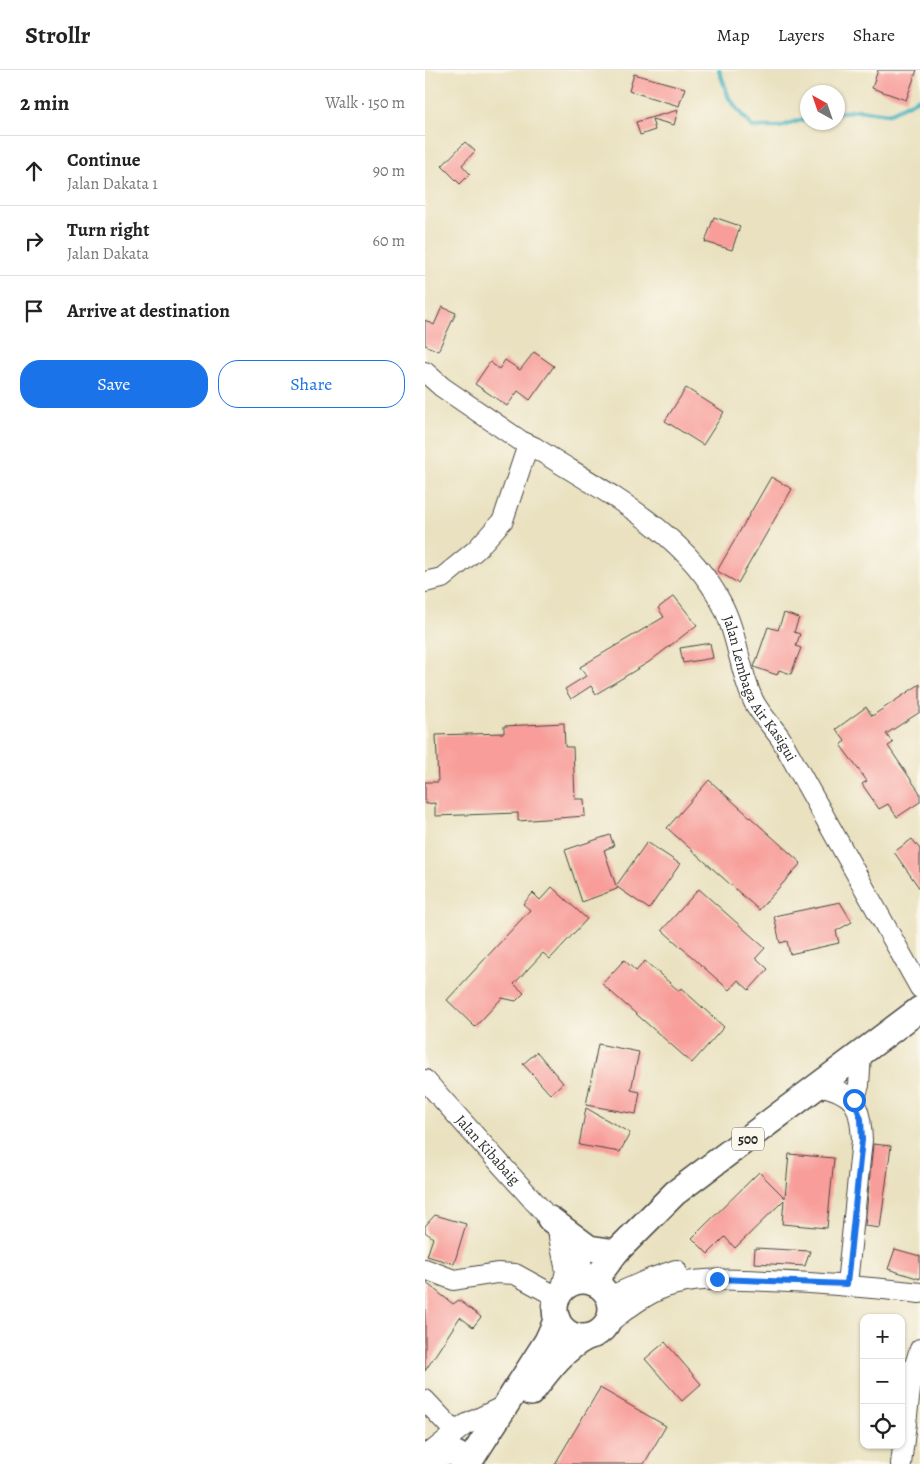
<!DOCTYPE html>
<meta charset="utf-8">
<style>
:root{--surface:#fff;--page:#f6f6f6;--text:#222;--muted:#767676;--line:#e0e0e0;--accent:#1a73e8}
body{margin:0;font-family:Alegreya,serif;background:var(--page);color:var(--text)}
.controls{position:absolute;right:15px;bottom:15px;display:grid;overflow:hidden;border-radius:10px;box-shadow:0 1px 4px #0004}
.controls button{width:45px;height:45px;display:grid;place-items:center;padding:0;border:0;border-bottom:1px solid var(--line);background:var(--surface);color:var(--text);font:25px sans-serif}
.compass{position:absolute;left:375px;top:15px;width:45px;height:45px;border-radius:50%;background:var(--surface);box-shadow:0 1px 4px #0004;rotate:320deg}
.stop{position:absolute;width:15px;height:15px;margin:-11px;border:4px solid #1a73e8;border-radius:50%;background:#fff}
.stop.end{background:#1a73e8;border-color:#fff;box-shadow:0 1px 5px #0008}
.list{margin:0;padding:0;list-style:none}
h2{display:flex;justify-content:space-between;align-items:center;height:65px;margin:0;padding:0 20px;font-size:21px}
h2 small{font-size:16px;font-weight:400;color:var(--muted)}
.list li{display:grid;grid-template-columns:32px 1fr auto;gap:15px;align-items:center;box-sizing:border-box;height:70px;padding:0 20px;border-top:1px solid var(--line)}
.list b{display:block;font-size:19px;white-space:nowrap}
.list p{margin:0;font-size:16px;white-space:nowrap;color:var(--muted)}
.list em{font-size:16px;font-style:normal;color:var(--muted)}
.actions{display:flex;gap:10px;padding:15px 20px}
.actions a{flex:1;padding:11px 0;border:1px solid var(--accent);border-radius:20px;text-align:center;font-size:18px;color:var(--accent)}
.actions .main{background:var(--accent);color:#fff}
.icon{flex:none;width:28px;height:28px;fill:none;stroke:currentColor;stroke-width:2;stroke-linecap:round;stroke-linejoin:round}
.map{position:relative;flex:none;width:495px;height:1394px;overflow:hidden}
header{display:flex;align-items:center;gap:30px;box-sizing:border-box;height:70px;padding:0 25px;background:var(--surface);border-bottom:1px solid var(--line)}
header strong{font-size:24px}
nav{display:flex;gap:28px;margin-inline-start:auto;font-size:18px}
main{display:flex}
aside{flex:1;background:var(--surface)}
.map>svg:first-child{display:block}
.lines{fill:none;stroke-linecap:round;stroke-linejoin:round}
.stream{stroke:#41b0bc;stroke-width:4.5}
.building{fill:#f89d9a}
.minor-casing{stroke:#484641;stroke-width:22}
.major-casing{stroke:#484641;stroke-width:28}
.minor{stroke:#fff;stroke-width:20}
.major{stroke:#fff;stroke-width:25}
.route{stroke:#1a73e8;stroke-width:6}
.labels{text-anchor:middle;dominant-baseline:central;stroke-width:5;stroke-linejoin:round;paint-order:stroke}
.shield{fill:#fbf7ec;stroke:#696865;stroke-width:1}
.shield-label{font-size:14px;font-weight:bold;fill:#2b2b2b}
.street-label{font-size:15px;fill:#2b2b2b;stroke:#fbf7ec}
</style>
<header>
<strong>Strollr</strong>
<nav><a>Map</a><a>Layers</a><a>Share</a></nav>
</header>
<main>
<aside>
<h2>2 min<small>Walk · 150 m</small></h2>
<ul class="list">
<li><svg class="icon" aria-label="ahead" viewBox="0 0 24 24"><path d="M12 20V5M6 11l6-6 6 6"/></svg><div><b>Continue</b><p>Jalan Dakata 1</p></div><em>90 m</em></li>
<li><svg class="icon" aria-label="right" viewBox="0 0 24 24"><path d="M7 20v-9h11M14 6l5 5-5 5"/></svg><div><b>Turn right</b><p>Jalan Dakata</p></div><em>60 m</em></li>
<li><svg class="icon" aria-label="arrive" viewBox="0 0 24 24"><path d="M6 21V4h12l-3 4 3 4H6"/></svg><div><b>Arrive at destination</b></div></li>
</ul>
<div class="actions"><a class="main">Save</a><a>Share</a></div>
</aside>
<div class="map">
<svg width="495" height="1394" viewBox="0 0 495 1394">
<rect width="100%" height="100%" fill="#fbf7ec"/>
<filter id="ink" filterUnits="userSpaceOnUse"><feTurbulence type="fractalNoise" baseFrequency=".02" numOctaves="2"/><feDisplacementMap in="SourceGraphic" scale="10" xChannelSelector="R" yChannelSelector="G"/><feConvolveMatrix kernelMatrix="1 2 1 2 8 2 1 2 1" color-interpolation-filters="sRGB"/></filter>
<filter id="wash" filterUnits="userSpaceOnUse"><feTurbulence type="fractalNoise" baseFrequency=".0096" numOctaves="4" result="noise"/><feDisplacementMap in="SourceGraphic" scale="20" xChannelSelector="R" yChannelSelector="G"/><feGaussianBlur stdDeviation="1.12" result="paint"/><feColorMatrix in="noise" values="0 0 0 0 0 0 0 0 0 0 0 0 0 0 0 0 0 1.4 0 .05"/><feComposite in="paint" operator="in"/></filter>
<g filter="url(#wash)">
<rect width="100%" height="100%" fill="#e9e1bf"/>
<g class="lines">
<g class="stream">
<path d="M294,0l10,28 23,29h28l27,-9"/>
<path d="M412,43l21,-3 30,4 32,-16"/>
</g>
</g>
<g id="blocks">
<g class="building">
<path d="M453,0h39l-11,30 -34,-12z"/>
<path d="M209,4l51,14 -6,18 -50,-15z"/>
<path d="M253,40l-4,15 -22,-6 3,11 -15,5 -4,-13z"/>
<path d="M40,72l10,9 -13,14 8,9 -10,10 -18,-18z"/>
<path d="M289,147l26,9 -8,24 -27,-8z"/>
<path d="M17,237l14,6 -18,38 -13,-6v-25l9,5z"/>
<path d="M109,282l20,14 -24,34 -12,-9 -11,15 -32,-22 15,-22 9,7 6,-9 15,10z"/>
<path d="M261,318l38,24 -21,33 -38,-24z"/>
<path d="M346,407l21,12 -54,94 -21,-12z"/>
<path d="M249,526l23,29 -48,37 -53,32 -5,-8 -20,13 -6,-10 21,-13 -6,-9 84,-50 -6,-9z"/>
<path d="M359,543l15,5 -5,14 6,2 -4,12 5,2 -10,26 -12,-4 -2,5 -23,-8 14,-40 10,3z"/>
<path d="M285,573l3,15 -30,5 -3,-15z"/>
<path d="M495,614v28l-34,22 7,9 -5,3 32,47v9l-23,15 -9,-13 -9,5 -17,-25 5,-3 -26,-35 4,-5 -9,-12 30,-22 6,9z"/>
<path d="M139,653l1,24h8l2,52h9l1,17 -67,5v-8l-83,3v-13l-10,1v-22h13l-2,-47 68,-2v-7z"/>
<path d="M284,710l92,83 -42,47 -92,-82z"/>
<path d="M185,765l4,11 -10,4 12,36 31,-44 33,22 -31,45 -32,-22v2l-35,13 -17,-52z"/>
<path d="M487,769l8,10v40l-26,-37z"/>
<path d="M127,817l35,32 -37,40 -7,-6 -29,31 10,9 -8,8 -14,-3 -27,29 -28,-27 83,-90 -7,-6 10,-11 7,7z"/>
<path d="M274,819l66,59 -9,10 12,11 -19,21 -11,-10 -9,10 -67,-60z"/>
<path d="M415,832l12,20 -16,9 3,12 -49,11 -3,-13 -7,2 -6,-27z"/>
<path d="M199,890l12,11 9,-10 34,30 2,-3 43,39 -32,36 -90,-79z"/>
<path d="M173,974l41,8 -8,38 9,2 -4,22 -50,-9z"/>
<path d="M112,982l26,31 -13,11 -27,-30z"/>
<path d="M161,1038l44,25 -10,19 -41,-7z"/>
<path d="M448,1074l18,2 -11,82 -15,-2z"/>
<path d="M364,1084l45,4 -7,70 -45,-4 2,-24 -49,48 -10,-11 -17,17 -16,-16 67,-66 26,26z"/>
<path d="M10,1145l31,9 -12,40 -27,-8 6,-18 -8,-6v-6z"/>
<path d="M330,1178l55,3 -5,15 -51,-3z"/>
<path d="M470,1179l25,7v23l-32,-10z"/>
<path d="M0,1212l28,22 6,-4 22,17 -8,10 -13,-10 -35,54z"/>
<path d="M240,1272l36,42 -19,17 -37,-42z"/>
<path d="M175,1318l66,38 -22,38h-89z"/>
</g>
</g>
</g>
<g filter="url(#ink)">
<use href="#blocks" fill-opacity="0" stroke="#484641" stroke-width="1"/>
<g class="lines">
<defs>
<g id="minor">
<path id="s1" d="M0,302l17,15 79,54 13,6c68,44 150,83 188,157 16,31 17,67 32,98 7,13 19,25 27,37l139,249"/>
<path d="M0,512l17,-4 34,-28 27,-30 25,-75"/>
<path id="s2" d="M0,1010l125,139 30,41 7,21"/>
<path d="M395,1015c36,9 40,20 42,55l-15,144"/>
<path d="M429,1030l5,-15 2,-31"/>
<path d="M134,1167l7,34 -5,20"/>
<path d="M0,1199l29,11 43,-7 18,1 42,23"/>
<path d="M184,1227l41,-18 26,-9"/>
<path d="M183,1253c18,-13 37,-29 58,-36 32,-11 69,-7 102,-6 51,2 101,6 152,12"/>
<path d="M0,1330l30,32"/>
<path d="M0,1387l40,-32 43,-21"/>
<path d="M476,1394l11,-90 8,-25"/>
</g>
<g id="major">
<path d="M125,1149l39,29 27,4"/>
<circle cx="158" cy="1239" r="28"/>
<path d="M168,1213l23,-31 59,-59 245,-184"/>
<path d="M106,1323c16,-21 32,-44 56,-56"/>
<path d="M3,1385c14,-2 30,-8 37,9"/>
<path d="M43,1394l79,-123 10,-22"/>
</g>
</defs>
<use href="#minor" class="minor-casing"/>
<use href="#major" class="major-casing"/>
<use href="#minor" class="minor"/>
<use href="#major" class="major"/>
</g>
</g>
<g class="lines" filter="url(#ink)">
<path class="route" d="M292,1209l130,5 15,-144 -1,-21 -7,-19"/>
</g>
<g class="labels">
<rect class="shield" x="307" y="1057.5" width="32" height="23" rx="4"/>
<g class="shield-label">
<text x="323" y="1069">500</text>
</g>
<g class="street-label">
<text stroke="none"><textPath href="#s1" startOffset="474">Jalan Lembaga Air Kasigui</textPath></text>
<text stroke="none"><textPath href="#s2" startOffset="94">Jalan Kibabaig</textPath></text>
</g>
</g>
</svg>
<div class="controls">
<button>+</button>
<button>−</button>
<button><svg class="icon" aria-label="locate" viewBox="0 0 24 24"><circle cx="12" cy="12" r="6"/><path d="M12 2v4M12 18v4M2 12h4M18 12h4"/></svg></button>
</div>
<svg class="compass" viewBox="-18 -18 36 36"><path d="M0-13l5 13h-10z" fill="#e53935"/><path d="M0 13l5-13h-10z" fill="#767676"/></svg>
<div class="stop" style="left:429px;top:1030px"></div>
<div class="stop end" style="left:292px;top:1209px"></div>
</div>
</main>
